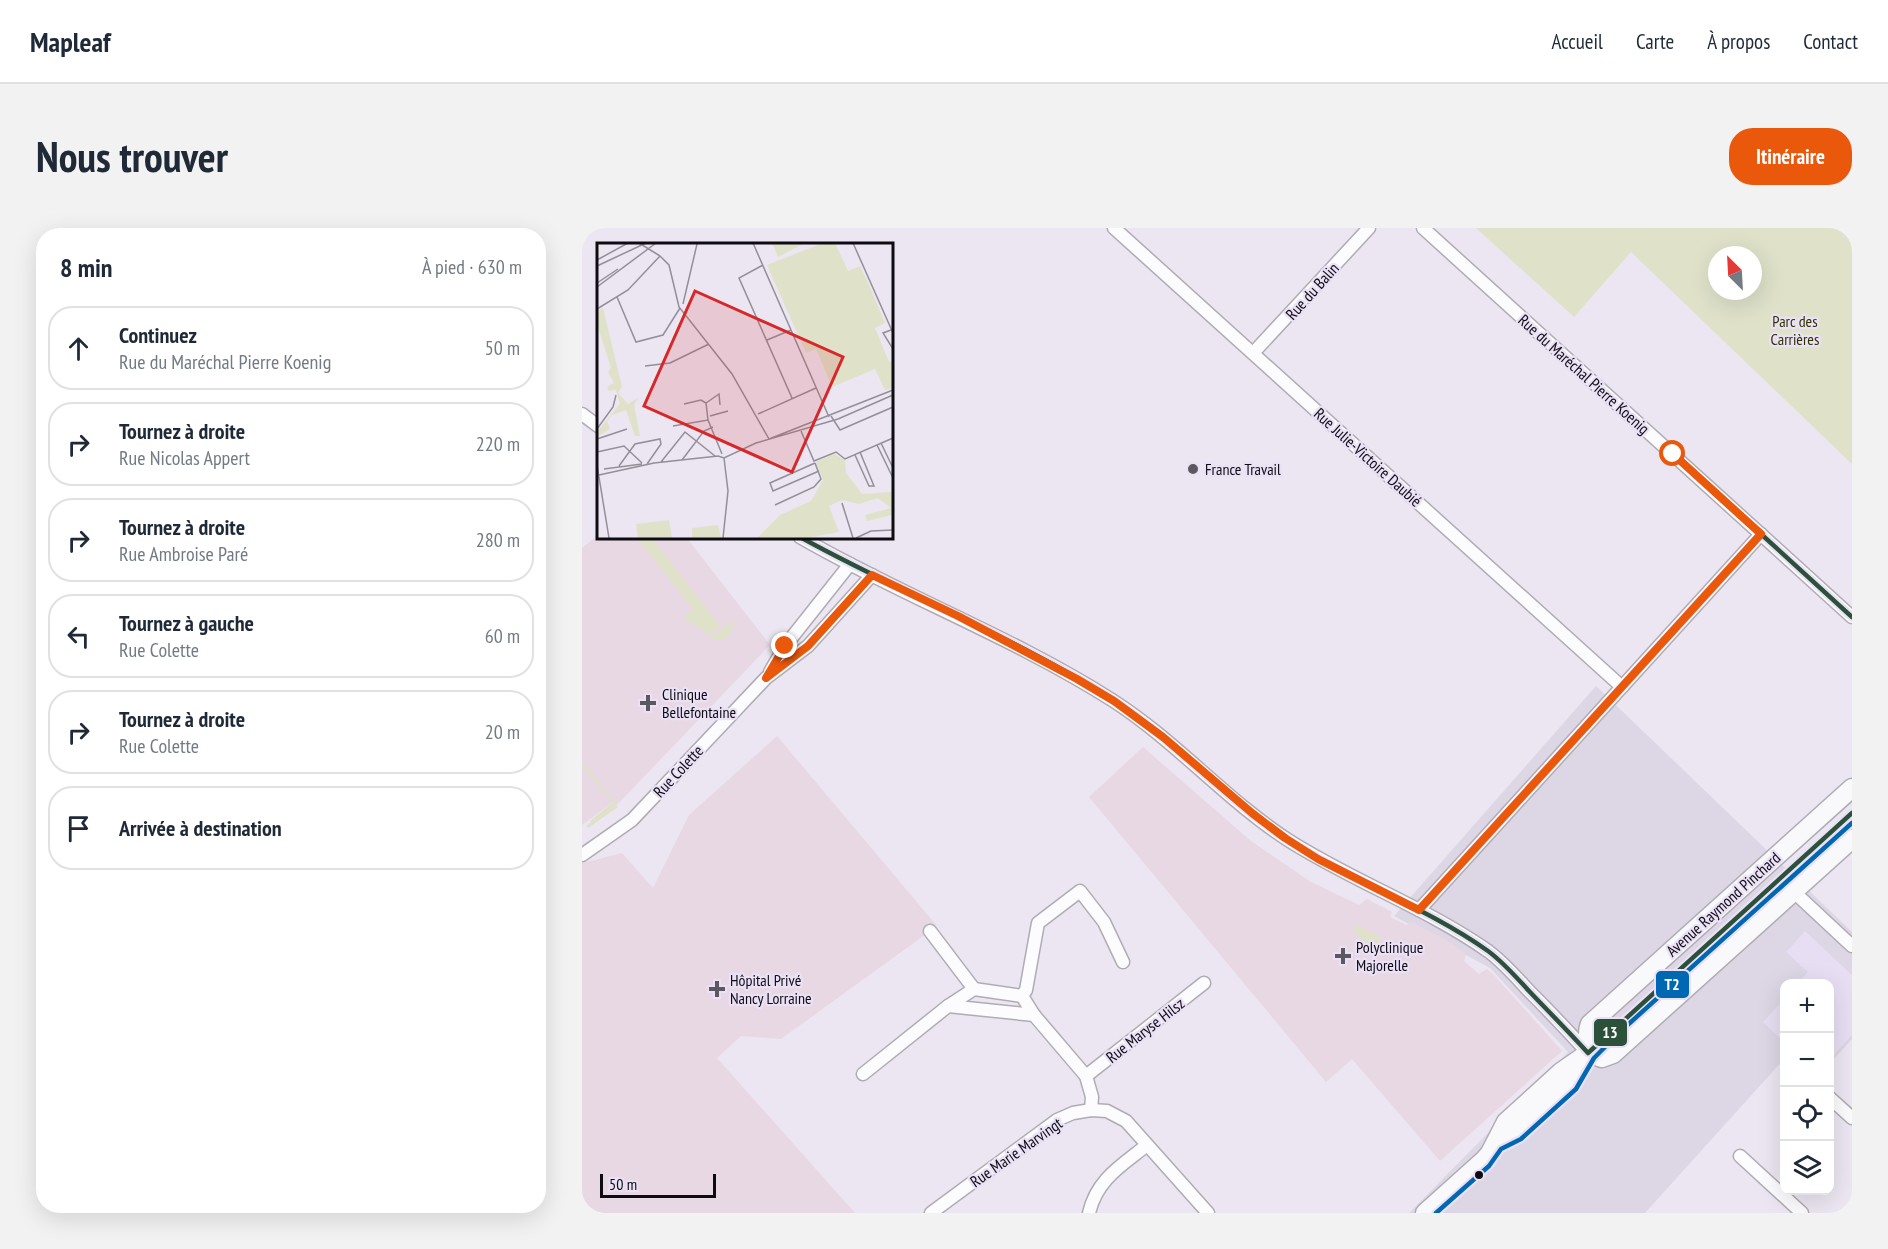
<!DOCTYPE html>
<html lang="fr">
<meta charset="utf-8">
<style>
:root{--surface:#fff;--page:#f2f2f3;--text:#1f2937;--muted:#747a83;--line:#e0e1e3;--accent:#ea580c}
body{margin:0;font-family:"PT Sans Narrow",sans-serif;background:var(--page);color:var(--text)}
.controls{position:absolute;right:18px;bottom:18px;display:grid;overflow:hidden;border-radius:12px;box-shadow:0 6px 24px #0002}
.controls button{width:54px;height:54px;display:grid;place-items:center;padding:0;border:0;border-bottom:2px solid var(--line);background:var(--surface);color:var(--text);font:30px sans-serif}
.compass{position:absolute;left:1126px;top:18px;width:54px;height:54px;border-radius:50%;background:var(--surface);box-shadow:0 6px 24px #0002;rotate:336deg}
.scale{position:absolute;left:18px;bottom:15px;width:116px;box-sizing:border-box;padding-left:6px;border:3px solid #0e0c12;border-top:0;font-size:16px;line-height:21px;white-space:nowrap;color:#0e0c12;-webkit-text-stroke:4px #eae1f6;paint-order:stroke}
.stop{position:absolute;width:18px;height:18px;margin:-14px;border:4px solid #ea580c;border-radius:50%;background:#fff}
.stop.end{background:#ea580c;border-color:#fff;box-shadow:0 2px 6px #0008}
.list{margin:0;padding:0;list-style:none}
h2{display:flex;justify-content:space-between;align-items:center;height:78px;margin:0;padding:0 24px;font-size:26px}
h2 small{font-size:20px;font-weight:400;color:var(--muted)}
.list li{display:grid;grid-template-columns:39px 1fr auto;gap:18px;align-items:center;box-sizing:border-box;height:84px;margin:0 12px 12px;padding:0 12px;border:2px solid var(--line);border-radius:24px}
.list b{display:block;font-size:22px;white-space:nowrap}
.list p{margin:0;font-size:20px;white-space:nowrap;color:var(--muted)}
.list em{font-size:20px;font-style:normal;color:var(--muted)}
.icon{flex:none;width:33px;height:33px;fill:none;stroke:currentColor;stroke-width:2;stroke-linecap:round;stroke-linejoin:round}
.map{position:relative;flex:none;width:1270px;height:985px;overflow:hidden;border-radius:24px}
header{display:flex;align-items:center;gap:36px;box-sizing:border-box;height:84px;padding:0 30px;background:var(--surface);border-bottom:2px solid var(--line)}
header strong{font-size:28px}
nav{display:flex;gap:33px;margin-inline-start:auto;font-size:21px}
.intro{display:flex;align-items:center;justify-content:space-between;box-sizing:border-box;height:144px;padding:0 36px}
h1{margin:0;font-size:42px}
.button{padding:15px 27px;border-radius:24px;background:var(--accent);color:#fff;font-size:21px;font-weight:700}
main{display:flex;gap:36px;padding:0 36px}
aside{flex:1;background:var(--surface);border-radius:24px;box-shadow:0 6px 24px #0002}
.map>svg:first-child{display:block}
.commercial{fill:#ddd6e5}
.built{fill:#e7def3}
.medical{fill:#e8d8e4}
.green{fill:#dfe2c9;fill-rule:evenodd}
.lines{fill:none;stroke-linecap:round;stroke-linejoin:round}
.street-casing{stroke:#afacb4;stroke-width:15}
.secondary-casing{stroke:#afacb4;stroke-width:21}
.street{stroke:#fcfbfd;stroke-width:12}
.secondary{stroke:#f9f8fa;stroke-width:18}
.bus-1-casing{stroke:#eae1f6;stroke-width:9}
.bus-2-casing{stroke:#eae1f6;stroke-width:9}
.bus-1{stroke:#2b513a;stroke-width:4.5}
.bus-2{stroke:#0067b2;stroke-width:4.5}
.route{stroke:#ea580c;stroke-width:8}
.poi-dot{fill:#5b5860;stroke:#eae1f6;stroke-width:2}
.bus-dot{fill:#0e0c12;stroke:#eae1f6;stroke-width:2}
.labels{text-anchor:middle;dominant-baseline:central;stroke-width:4.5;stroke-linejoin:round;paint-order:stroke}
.street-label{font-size:16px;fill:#0e0c12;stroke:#eae1f6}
.park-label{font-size:16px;fill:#303400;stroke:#eae1f6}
.poi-label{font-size:16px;fill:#0e0c12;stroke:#eae1f6;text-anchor:start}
.inset-road{fill:none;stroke:#938f98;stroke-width:1.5}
.view{fill:#d62828;fill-opacity:0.15;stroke:#d62828;stroke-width:3}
.inset-edge{fill:none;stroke:#0e0c12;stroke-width:3}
.line-badge{stroke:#eae1f6;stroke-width:2}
.badge-label{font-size:16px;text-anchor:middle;font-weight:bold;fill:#fff}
</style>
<header>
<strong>Mapleaf</strong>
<nav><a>Accueil</a><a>Carte</a><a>À propos</a><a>Contact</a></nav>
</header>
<div class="intro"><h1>Nous trouver</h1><a class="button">Itinéraire</a></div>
<main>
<aside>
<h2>8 min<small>À pied · 630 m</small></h2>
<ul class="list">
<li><svg class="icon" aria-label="ahead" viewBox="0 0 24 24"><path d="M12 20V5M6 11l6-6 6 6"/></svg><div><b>Continuez</b><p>Rue du Maréchal Pierre Koenig</p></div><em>50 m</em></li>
<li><svg class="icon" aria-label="right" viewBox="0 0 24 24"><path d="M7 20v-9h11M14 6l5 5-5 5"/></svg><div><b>Tournez à droite</b><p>Rue Nicolas Appert</p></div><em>220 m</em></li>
<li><svg class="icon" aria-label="right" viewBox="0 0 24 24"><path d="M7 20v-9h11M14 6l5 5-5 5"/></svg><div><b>Tournez à droite</b><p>Rue Ambroise Paré</p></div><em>280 m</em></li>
<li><svg class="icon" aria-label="left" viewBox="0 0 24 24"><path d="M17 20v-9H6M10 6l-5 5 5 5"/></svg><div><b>Tournez à gauche</b><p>Rue Colette</p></div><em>60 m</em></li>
<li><svg class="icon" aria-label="right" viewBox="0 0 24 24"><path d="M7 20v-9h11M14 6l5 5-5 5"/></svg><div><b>Tournez à droite</b><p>Rue Colette</p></div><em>20 m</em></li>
<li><svg class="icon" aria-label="arrive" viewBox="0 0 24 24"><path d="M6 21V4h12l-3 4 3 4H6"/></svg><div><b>Arrivée à destination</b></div></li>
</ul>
</aside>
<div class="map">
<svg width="1270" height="985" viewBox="0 0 1270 985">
<rect width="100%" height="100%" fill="#ebe6f1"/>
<path class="commercial" d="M1014,458l256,246v107l-22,24v-79h-46v75l-139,154h-236l159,-161 -78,-84 -96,-52z"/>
<g class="built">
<path d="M1223,703l47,44v60l-22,24v-75l-32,-1 10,-11 -22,-20z"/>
<path d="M1202,771v43l-21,-20z"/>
</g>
<g class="medical">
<path d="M16,307v2h88l84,108 -153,160 -4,-3 -31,23v-277z"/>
<path d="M195,508l160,190 -156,113 -40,-3 -24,22 138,155h-273v-350l40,-10 31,35 36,-73z"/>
<path d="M561,519l108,94 60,41 48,23 8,-6 25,13 -2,5 16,8 7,-2 32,16 21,15 -2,7 15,13 8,-5 7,6 68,76 -122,110 -88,-102 -26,23 -237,-285z"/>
</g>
<g class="green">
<path d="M894,0h376v236l-221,-212 -57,65zM1135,27h36v36h-36z"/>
<path d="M54,309h15l69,89 -12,9c-7,-8 -17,-10 -24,-18l9,-8z"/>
<path d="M150,393c3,15 -8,23 -22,17z"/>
<path d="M0,533l36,46 -30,21 -2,-2 5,-4 -1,-1 22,-18 -30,-38z"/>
<path d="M774,697l24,12v6l-2,4 -9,1 -16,-19z"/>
</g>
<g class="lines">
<defs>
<g id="street">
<path d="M532,0l508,459"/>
<path d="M841,0l429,389"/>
<path d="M672,124l115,-124"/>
<path d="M0,186l16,12"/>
<path d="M218,309c102,59 213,100 312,163 64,41 113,99 176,140 64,41 137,67 200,111 15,11 28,26 41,40 20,20 40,41 59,62"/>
<path d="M188,444l15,-26 65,-82"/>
<path d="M0,627l50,-35 134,-142 42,-32 64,-71"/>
<path d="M1211,663l59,55"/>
<path d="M837,682l342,-376"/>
<path d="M348,703l44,58"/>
<path d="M440,768l4,-6 12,-67 42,-32 24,31 19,40"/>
<path d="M366,778l86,9"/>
<path d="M281,846l85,-68 26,-17 48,7 12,19 52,61 6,21 -1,13"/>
<path d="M504,848l118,-93"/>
<path d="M1248,870l22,20"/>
<path d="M1158,928l62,57"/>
<path d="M349,985l126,-93 16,-7 18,-3 16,1 19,10 82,92"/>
<path d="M507,985c8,-34 32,-47 58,-68"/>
</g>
<g id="secondary">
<path d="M1006,825l14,5 11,-4 239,-215"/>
<path d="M914,915c31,-16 77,-54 91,-87 4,-11 -2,-22 3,-32l262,-236"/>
<path d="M843,985l59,-53 6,-7 16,-31 55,-50 23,-16"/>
</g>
</defs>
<use href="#street" class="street-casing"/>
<use href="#secondary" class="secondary-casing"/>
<use href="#street" class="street"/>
<use href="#secondary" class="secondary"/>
<defs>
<g id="bus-1">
<path d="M218,309c103,57 214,99 313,163 62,41 112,99 175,140 64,42 138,67 200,111 15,11 28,26 41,40 20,21 40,41 59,62l264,-240"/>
<path d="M837,682l342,-376 91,83"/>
</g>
<path id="bus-2" d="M854,985l53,-47 12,-17 20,-10 55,-50 18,-31 28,-28 230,-207"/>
</defs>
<use href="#bus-1" class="bus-1-casing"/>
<use href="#bus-2" class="bus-2-casing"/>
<use href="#bus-1" class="bus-1"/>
<use href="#bus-2" class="bus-2"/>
</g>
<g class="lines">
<path class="route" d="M203,418l-19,32 42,-32 64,-71 86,41 119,63 37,22 49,36 89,76 33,25 33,21 101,51 342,-376 -88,-80"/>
</g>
<g class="poi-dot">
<circle cx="611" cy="241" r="6"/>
<path d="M63 466h6v6h6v6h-6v6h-6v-6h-6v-6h6z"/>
<path d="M758 719h6v6h6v6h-6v6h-6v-6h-6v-6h6z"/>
<path d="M132 752h6v6h6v6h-6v6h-6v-6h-6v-6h6z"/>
</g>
<circle class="bus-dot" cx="897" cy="947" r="5"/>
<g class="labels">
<g class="street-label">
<text transform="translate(730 63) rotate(-48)">Rue du Balin</text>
<text transform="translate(1002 146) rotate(42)">Rue du Maréchal Pierre Koenig</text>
<text transform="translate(786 229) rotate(42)">Rue Julie-Victoire Daubié</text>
<text transform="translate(96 543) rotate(-47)">Rue Colette</text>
<text transform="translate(1141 676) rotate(-42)">Avenue Raymond Pinchard</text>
<text transform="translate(563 802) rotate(-38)">Rue Maryse Hilsz</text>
<text transform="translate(434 924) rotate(-35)">Rue Marie Marvingt</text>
</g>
<g class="park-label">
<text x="1213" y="93">Parc des<tspan x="1213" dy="18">Carrières</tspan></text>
</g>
<g class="poi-label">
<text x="623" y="241">France Travail</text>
<text x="80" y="466">Clinique<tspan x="80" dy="18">Bellefontaine</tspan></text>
<text x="774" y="719">Polyclinique<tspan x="774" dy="18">Majorelle</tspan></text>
<text x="148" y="752">Hôpital Privé<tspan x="148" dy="18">Nancy Lorraine</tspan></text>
</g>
</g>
<g transform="translate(15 15)">
<rect width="296" height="296" fill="#ebe6f1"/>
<path d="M175,0h33l-27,14zM226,0h12l13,28 12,-5 7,14 18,43 -10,5 14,34 3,-1v27l-7,2 -10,-21 -43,18 -16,-38 -10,4 -39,-88zM6,65l19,79 -4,6 10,11 11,-7 -5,8 6,31h-5l-9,-26 -14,5 -5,6 3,8 -13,8v-5l23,-28 -4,-14 -7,1 -2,-4 7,-4 -6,-11 3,-4 -14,-44v-13zM237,211l11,6 1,13 16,21 30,-2v23l-25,6 -2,-6 26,-7 -13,-10 -19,6 -17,-4 -13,6 10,26 -33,6h-49l23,-23 31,-14 12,-21 -7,-18zM72,277l3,18h-34l-2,-14zM121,282l3,13h-29v-10z" fill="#dfe2c9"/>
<path class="inset-road" d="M42,0l21,13M156,0l76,174M256,0l40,90M63,13l9,9 10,42 53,67 37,65M0,17l31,-17M166,22l-24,13 53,120M0,23l49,-23M0,40l21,-14M0,44l59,-44M20,54l19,45 27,-7 17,-27M86,61l14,-60M0,66l31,-19 32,-34M294,87l-8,3 10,16M170,97l24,-10M48,123l25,-3 39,-19M109,160l13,-9 1,11M87,161l17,-4 5,3 2,17M161,171l58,-26M113,173l18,-5M234,173l9,14 53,-23M76,183l35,-6 14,34M0,186l16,-22 3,-12M204,188l13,30 22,-9 9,7 48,-21M0,196l30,-10M172,196l124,-49M284,200l12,25M280,202l16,33M0,209l27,-6 18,17M258,212l14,31h5l-14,-34M85,217l22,-29 9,-4M64,219l24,-30 30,24M218,220l-45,20 3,8 46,-20M0,222l12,73M22,223l16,-22 25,-5 1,5 -14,20M7,226l38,-5M2,232l55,-12 64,-7 6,2 32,-15 82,-24 55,-24M245,260l11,35M178,262l39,-18 7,-8 -6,-16M126,295l5,-47 -4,-33M259,295l15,-7 22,-1"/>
<path class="view" d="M98,48l148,66 -51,115 -148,-66z"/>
<rect width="296" height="296" class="inset-edge"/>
</g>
<g class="line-badge">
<rect x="1073" y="742" width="35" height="29" rx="6" fill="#0067b2"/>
<rect x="1011" y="790" width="35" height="29" rx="6" fill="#2b513a"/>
</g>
<g class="badge-label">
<text x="1090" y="762">T2</text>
<text x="1028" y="810">13</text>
</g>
</svg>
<div class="controls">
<button>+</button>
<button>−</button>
<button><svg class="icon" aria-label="locate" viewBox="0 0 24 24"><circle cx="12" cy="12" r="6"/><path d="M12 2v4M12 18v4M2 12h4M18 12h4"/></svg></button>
<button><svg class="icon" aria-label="layers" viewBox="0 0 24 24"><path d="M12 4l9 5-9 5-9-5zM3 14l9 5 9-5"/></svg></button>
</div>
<svg class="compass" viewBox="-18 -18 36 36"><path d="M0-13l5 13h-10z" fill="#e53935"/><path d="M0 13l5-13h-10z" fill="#747a83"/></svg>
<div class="scale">50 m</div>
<div class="stop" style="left:1091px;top:226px"></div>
<div class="stop end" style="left:203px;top:418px"></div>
</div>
</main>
